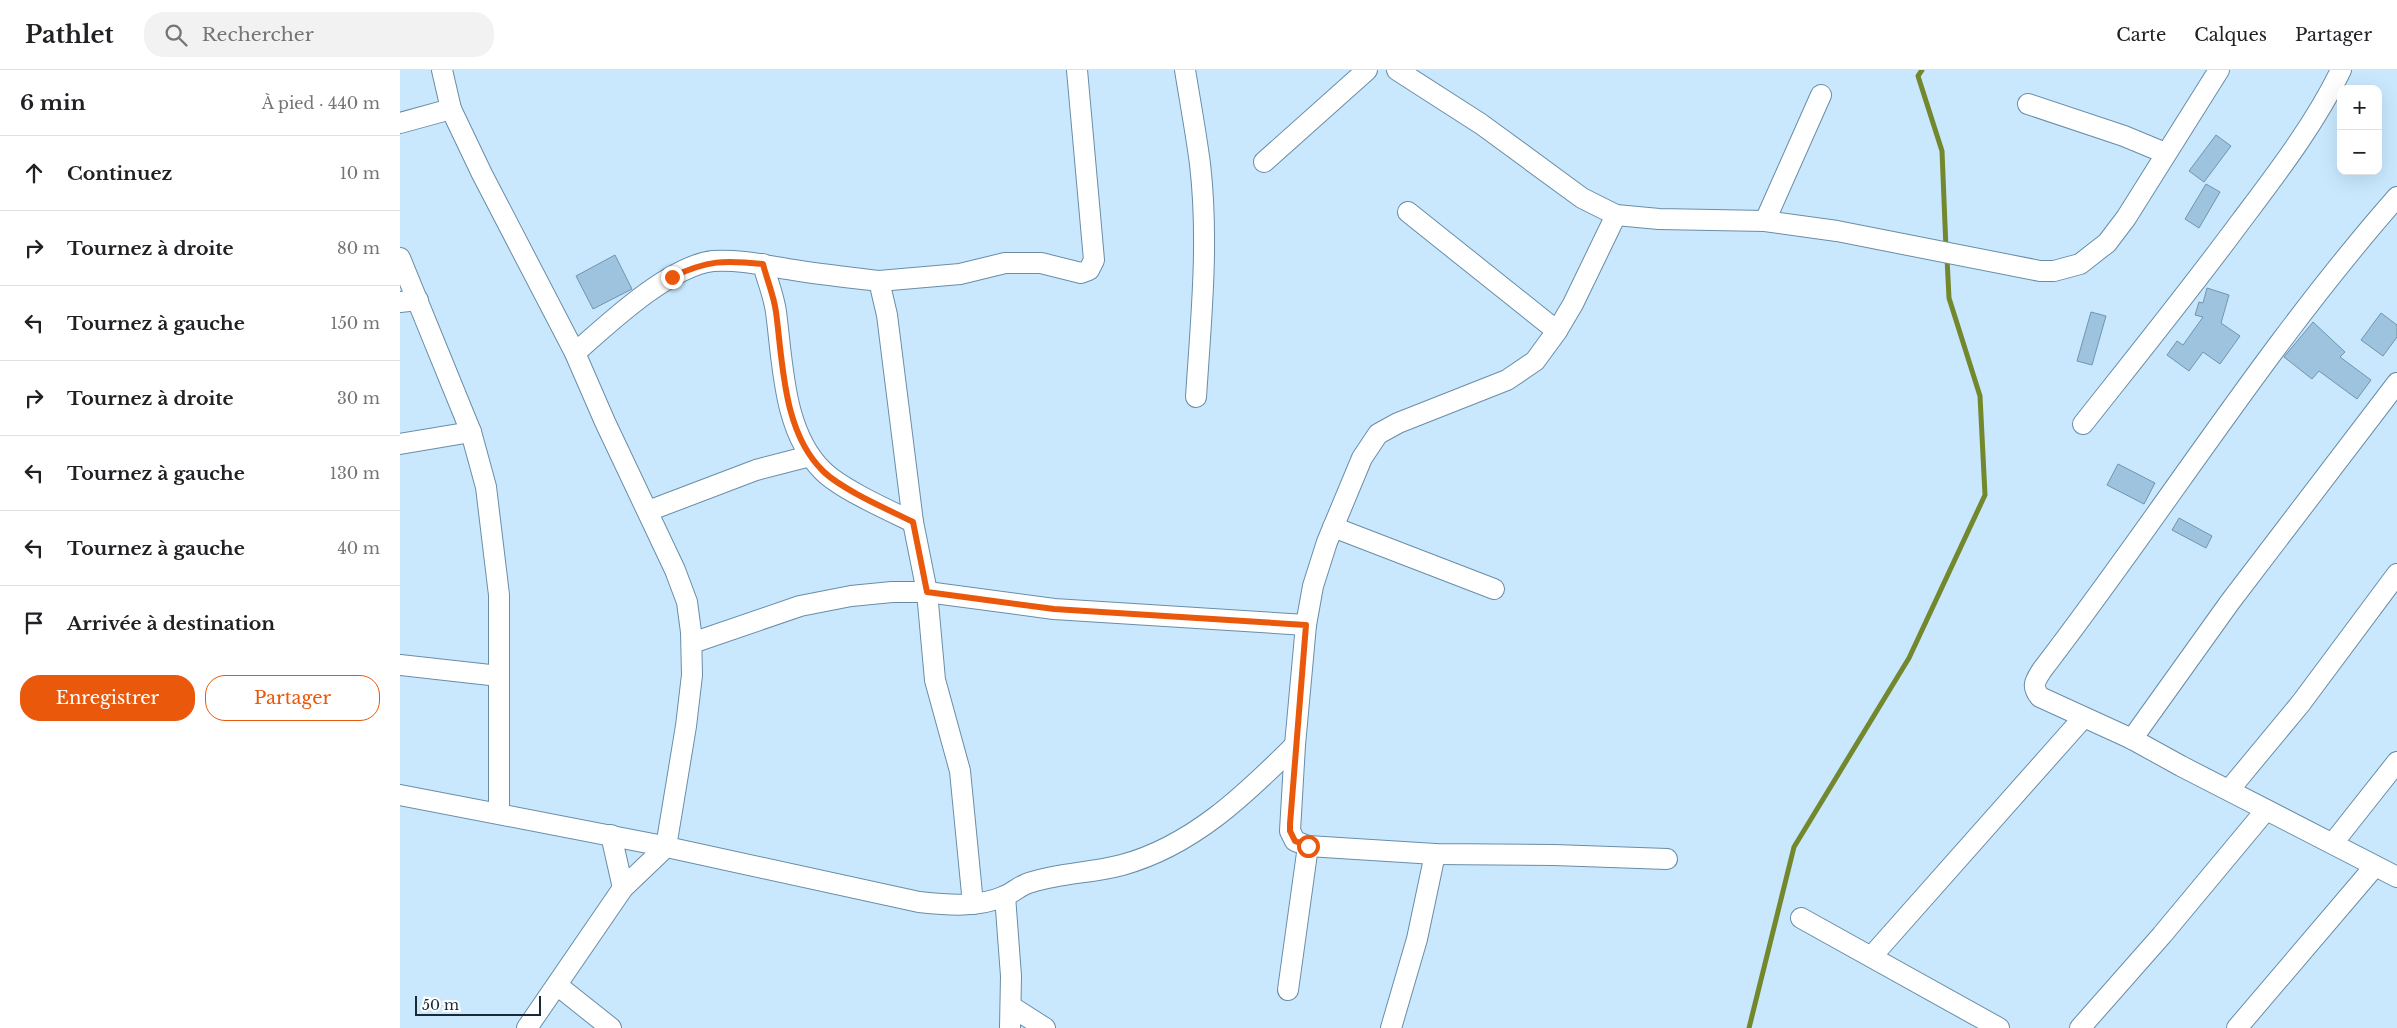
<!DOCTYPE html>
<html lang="fr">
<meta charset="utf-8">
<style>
:root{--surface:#fff;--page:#f2f2f2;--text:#202124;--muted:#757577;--line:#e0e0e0;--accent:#ea580c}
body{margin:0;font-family:"Libre Baskerville",serif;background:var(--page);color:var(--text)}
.controls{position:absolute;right:15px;top:15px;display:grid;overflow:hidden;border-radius:10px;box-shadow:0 5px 20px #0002}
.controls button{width:45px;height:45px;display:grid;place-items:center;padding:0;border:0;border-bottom:1px solid var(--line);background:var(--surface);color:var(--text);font:25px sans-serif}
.scale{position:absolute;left:15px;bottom:12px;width:126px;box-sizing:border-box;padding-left:5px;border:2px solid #1a2933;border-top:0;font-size:14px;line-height:18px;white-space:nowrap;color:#1a2933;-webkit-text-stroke:4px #fff;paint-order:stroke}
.stop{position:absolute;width:15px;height:15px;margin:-11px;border:4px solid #ea580c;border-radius:50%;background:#fff}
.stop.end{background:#ea580c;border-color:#fff;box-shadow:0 1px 5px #0008}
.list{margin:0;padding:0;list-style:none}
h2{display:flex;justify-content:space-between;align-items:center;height:65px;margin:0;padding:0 20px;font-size:21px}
h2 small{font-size:16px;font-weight:400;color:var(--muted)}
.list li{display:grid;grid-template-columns:32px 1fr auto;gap:15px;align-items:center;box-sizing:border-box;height:75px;padding:0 20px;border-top:1px solid var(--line)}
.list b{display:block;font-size:19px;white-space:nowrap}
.list em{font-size:16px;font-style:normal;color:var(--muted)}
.actions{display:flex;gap:10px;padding:15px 20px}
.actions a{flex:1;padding:11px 0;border:1px solid var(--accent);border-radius:20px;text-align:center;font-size:18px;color:var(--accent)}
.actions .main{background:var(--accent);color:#fff}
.icon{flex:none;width:28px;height:28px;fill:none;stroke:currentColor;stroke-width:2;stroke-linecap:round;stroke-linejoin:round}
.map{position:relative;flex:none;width:1997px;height:958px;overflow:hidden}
header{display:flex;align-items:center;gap:30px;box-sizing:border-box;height:70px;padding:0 25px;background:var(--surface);border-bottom:1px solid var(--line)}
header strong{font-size:24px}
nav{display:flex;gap:28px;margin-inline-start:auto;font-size:18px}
.search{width:350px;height:45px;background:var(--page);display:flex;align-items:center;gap:12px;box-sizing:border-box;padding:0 18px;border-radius:20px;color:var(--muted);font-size:19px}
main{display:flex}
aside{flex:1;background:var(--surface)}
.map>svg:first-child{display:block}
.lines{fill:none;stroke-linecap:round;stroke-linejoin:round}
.stream{stroke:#73882d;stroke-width:5}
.building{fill:#9dc3de;stroke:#7095af}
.street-casing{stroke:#698da7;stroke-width:22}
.street{stroke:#fff;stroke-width:20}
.route{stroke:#ea580c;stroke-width:6}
</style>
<header>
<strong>Pathlet</strong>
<div class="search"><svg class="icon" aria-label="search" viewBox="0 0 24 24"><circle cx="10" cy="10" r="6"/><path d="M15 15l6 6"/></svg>Rechercher</div>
<nav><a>Carte</a><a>Calques</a><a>Partager</a></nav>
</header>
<main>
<aside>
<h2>6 min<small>À pied · 440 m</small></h2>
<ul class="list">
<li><svg class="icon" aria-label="ahead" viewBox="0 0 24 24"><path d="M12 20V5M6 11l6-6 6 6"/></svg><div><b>Continuez</b></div><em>10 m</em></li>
<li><svg class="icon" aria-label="right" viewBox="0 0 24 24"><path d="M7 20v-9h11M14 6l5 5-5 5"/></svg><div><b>Tournez à droite</b></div><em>80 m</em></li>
<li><svg class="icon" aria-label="left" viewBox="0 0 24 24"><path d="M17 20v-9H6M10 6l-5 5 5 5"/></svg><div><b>Tournez à gauche</b></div><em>150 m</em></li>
<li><svg class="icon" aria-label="right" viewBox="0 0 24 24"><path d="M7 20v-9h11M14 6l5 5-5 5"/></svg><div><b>Tournez à droite</b></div><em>30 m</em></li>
<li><svg class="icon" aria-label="left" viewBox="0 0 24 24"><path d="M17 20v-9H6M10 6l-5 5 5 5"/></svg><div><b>Tournez à gauche</b></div><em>130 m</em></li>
<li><svg class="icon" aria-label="left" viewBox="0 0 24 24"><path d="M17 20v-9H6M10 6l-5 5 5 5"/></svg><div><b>Tournez à gauche</b></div><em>40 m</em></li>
<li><svg class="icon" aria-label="arrive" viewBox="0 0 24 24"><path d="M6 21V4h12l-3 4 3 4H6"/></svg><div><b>Arrivée à destination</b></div></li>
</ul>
<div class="actions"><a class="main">Enregistrer</a><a>Partager</a></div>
</aside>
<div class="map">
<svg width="1997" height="958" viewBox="0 0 1997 958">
<rect width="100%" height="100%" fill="#c9e8fe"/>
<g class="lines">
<g class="stream">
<path d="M1522,0l-4,6 24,75 4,98"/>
<path d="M1349,958l45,-181 115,-189 76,-163 -5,-99 -31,-98 -2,-40"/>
</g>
</g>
<g class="building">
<path d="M1816,65l15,11 -27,36 -15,-11z"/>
<path d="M1806,114l14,8 -21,36 -14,-9z"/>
<path d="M215,185l17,34 -39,20 -17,-33z"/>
<path d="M1807,218l22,7 -8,28 19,13 -20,28 -17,-12 -14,19 -22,-16 10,-14 6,4 20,-28 -8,-2 4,-13 4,1z"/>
<path d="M1691,242l15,4 -14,49 -15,-4z"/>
<path d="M1981,243l16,12v12l-14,19 -22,-16z"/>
<path d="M1913,252l32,30 -5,5 31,23 -14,19 -38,-28 -7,8 -28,-22z"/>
<path d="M1718,394l37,19 -11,21 -37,-19z"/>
<path d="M1779,448l33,18 -6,12 -34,-18z"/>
</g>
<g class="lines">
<defs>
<g id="street">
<path d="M42,0l9,39 31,65 93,179 30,69 70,148 12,32 4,30 1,43 -6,51 -20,121 -43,41 -96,140"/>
<path d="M785,0c5,31 11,63 15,94 9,77 1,156 -4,233"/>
<path d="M997,0l84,54 101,74 34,17 43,4 106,2 72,10 203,40h14l26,-7 27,-21 19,-25 93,-148"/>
<path d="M1628,34l96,32 41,17"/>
<path d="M0,53l51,-14"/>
<path d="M864,92l103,-92"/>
<path d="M1997,127c-130,148 -235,317 -355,473 -7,11 -11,16 -2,27l92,42 49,27 216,111"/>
<path d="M1008,142l149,119"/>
<path d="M1216,145l-43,89 -16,27 -22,30 -28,19 -109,43 -20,11 -16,24 -35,84 -14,44 -7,39 -11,120 -5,86 5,10 13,5 127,8 119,1 113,4"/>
<path d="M1365,151l56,-126"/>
<path d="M0,188l71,174 15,55 13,108v218"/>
<path d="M363,194c4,16 11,32 13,48 7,52 7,120 47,159 18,18 65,39 90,51"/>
<path d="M479,211l81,-7 45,-11h36l40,10 8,-3 5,-10 -17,-190"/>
<path d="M0,232l18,-2"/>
<path d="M175,283c33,-29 94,-87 138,-92 30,-2 58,6 87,10 26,4 53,7 79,10l8,34 26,207 14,70 8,88 25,91 13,133"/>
<path d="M1683,354c53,-67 107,-134 158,-203 36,-48 74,-97 100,-151"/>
<path d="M0,374l71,-12"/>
<path d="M248,441l108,-41 54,-14"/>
<path d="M933,457l161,62"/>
<path d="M292,573l108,-37 51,-10 41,-4h35l127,17 252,16"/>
<path d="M0,595l99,11"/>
<path d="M1732,669l98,-137 167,-219"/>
<path d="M1829,720l72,-87 96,-129"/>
<path d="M0,725l253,49 266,58c29,3 58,6 86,-6 9,-4 17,-12 27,-14 29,-9 60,-9 90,-17 70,-19 123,-70 173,-120"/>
<path d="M211,765l12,53"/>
<path d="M1933,773l64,-81"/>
<path d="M605,826l6,80 -1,52"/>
<path d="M1401,848l198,110"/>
<path d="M1472,886l211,-238"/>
<path d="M157,915l54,43"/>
<path d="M888,920l20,-144"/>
<path d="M612,937l33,21"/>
<path d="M991,958l26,-89 18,-85"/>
<path d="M1680,958l82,-93 104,-125"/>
<path d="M1837,958l138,-162"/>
</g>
</defs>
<use href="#street" class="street-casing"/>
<use href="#street" class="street"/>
</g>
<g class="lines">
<path class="route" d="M272,207c36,-17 52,-17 91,-13 4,16 11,32 13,48 7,52 7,120 47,159 18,18 66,39 90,51l14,70 127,17 252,16 -16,199v7l5,10 13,5"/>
</g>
</svg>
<div class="controls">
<button>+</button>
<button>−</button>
</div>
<div class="scale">50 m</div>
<div class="stop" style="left:908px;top:776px"></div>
<div class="stop end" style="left:272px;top:207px"></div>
</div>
</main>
